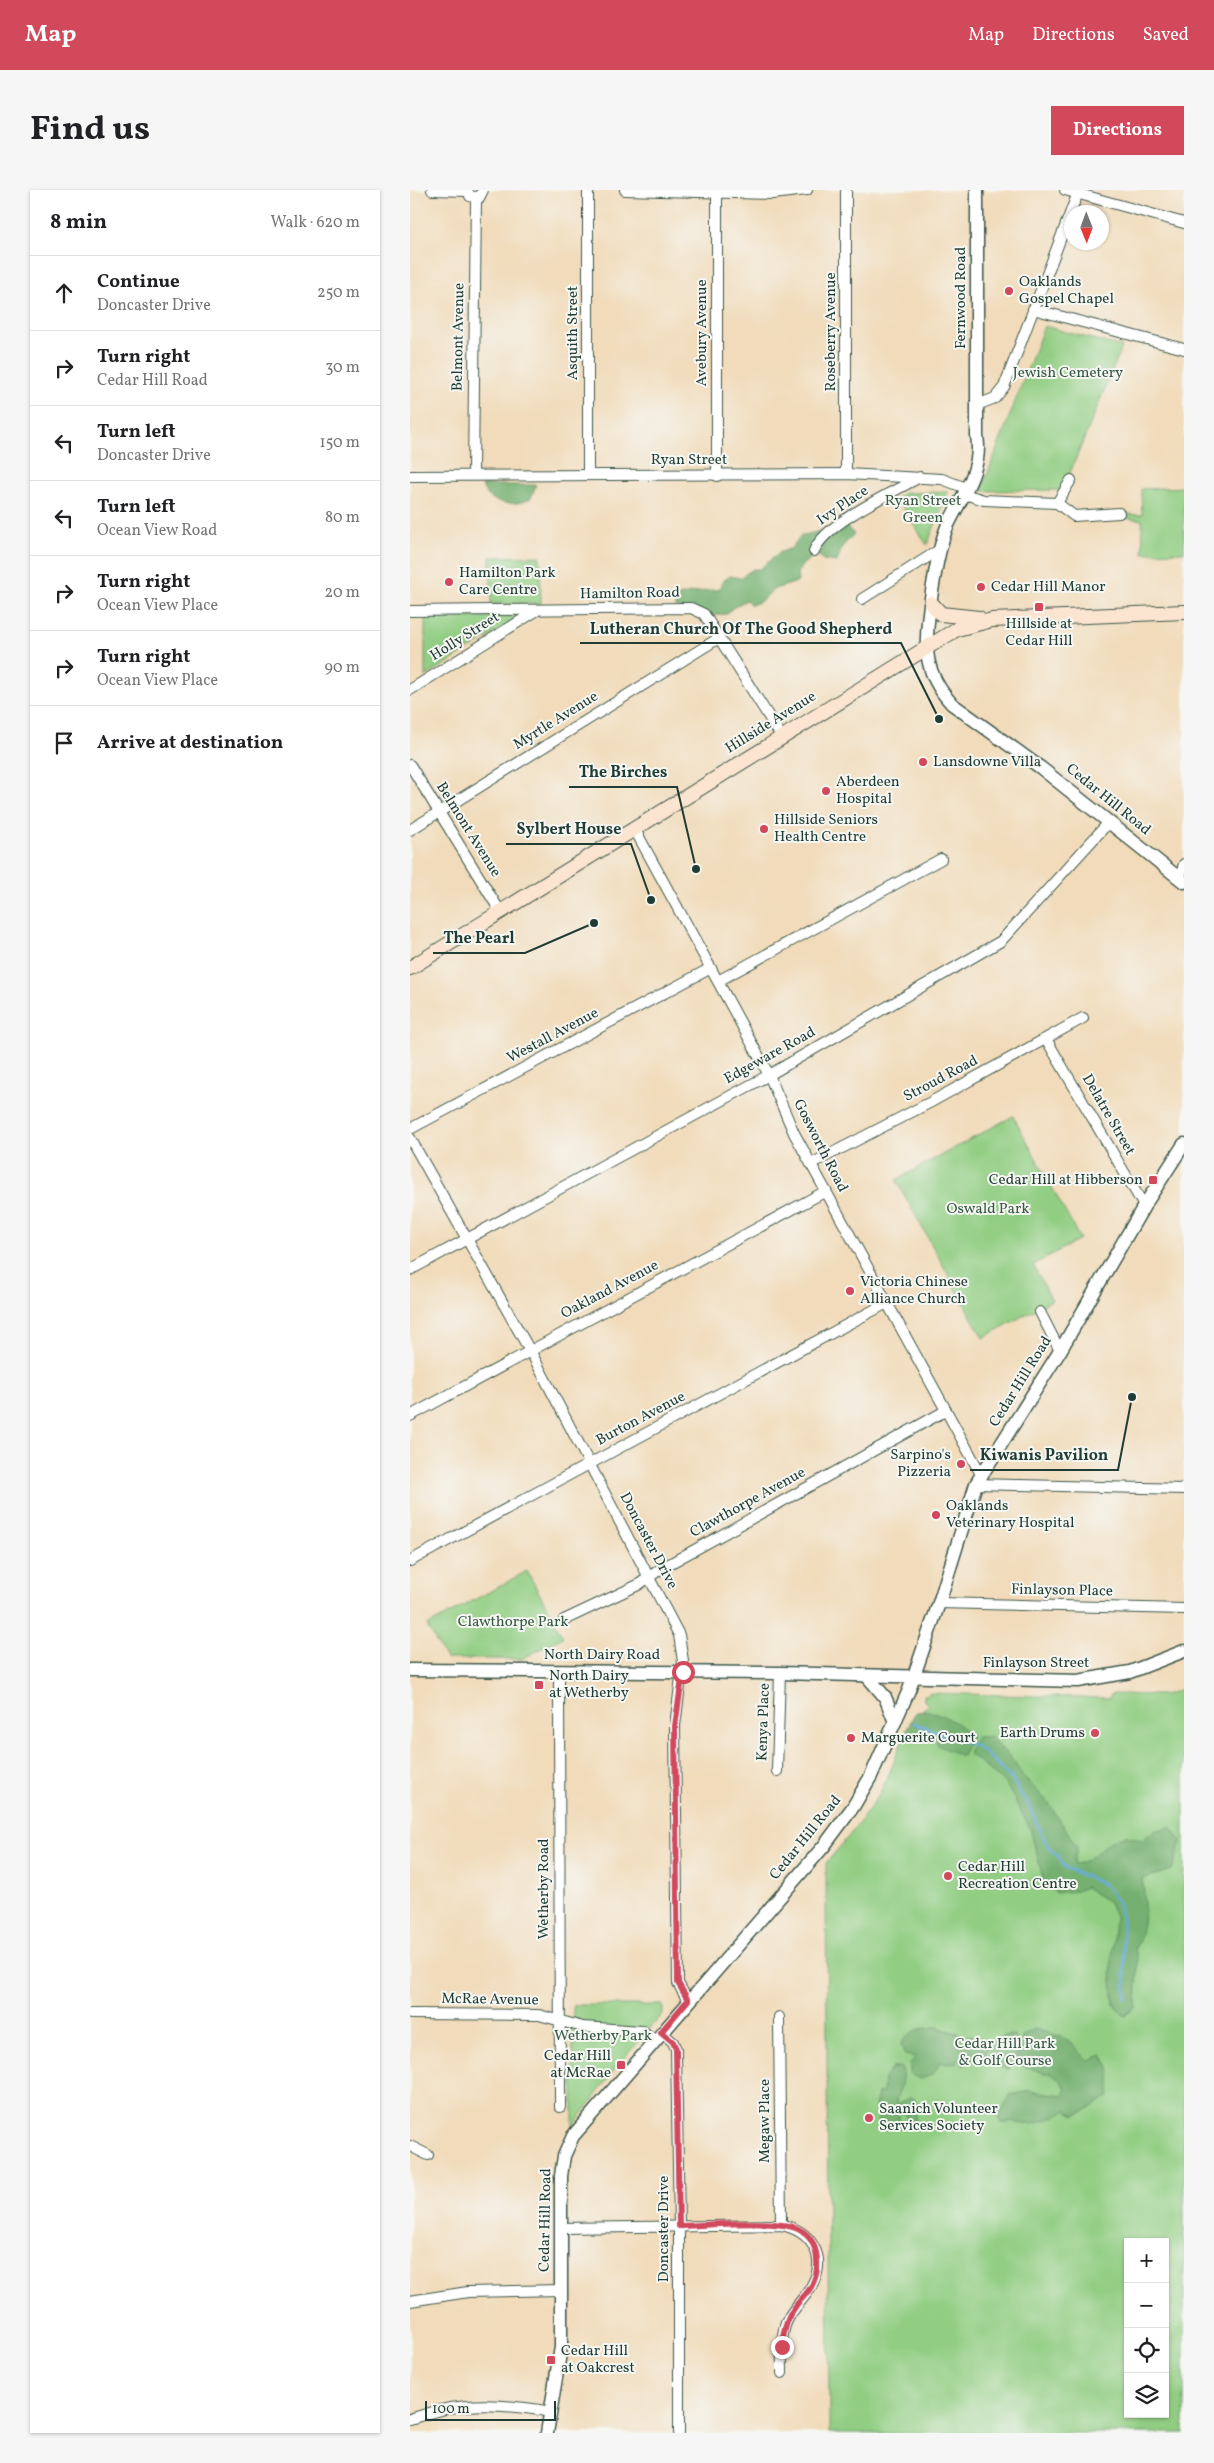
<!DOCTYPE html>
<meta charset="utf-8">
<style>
:root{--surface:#fff;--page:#f6f6f6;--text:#202124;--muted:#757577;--line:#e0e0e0;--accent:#d1495b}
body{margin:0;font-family:Vollkorn,serif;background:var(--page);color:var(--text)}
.controls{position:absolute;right:15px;bottom:15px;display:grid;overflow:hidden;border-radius:0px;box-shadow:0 1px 4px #0004}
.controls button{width:45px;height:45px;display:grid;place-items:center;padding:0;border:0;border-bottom:1px solid var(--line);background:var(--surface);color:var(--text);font:25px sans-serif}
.compass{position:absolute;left:654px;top:15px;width:45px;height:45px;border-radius:50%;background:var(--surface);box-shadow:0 1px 4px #0004;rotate:179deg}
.scale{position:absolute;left:15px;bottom:12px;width:131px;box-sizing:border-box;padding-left:5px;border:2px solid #1f3d34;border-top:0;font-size:14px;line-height:18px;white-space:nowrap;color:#1f3d34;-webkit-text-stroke:4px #f6f6f2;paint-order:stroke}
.stop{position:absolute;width:15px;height:15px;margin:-11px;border:4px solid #d1495b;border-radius:50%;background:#fff}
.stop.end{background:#d1495b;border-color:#fff;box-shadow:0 1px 5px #0008}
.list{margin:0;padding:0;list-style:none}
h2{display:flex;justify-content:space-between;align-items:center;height:65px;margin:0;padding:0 20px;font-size:21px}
h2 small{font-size:16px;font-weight:400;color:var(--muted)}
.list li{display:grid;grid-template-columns:32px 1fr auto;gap:15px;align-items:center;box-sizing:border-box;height:75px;padding:0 20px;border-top:1px solid var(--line)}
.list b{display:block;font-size:19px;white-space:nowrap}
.list p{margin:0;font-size:16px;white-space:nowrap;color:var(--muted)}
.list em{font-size:16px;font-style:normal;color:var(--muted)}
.icon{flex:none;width:28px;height:28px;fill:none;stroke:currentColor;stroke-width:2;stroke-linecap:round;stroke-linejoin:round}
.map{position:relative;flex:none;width:774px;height:2243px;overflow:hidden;border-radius:0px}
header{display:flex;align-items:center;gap:30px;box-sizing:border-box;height:70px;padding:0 25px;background:var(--accent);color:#fff}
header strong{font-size:24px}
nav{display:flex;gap:28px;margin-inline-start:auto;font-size:18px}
.intro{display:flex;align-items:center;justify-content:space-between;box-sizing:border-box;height:120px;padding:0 30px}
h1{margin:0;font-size:35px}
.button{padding:12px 22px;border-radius:0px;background:var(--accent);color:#fff;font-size:18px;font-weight:700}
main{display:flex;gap:30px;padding:0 30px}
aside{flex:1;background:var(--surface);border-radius:0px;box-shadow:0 1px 4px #0004}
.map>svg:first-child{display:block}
.green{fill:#91cd82;stroke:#58855b;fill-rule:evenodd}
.forest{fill:#74b070;stroke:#4a7652}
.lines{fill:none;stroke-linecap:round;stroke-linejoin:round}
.stream{stroke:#69aadc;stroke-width:2.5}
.minor-casing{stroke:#3e5548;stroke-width:12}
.tertiary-casing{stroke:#3e5548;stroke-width:15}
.secondary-casing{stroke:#3e5548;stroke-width:16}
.minor{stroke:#fff;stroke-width:10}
.tertiary{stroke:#fff;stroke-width:12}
.secondary{stroke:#fce5d0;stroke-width:14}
.route{stroke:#d1495b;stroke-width:6}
.poi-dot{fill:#d1495b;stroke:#f6f6f2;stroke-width:2}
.labels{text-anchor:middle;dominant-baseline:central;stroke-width:4;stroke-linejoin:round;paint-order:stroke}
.poi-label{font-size:15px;fill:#1f3d34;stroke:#f6f6f2;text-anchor:start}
.street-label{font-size:15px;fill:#1f3d34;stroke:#f6f6f2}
.park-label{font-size:15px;fill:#365a44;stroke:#f6f6f2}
.leader{fill:none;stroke:#1f3d34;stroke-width:2}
.callout-dot{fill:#1f3d34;stroke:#f6f6f2;stroke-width:2}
.callout-label{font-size:16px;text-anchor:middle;font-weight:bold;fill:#1f3d34;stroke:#f6f6f2;stroke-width:4;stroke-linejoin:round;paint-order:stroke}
</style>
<header>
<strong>Map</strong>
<nav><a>Map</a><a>Directions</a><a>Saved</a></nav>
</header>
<div class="intro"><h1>Find us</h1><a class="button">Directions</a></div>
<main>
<aside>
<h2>8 min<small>Walk · 620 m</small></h2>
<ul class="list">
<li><svg class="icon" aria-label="ahead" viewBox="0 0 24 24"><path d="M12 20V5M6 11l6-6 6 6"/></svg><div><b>Continue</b><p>Doncaster Drive</p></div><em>250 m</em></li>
<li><svg class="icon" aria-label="right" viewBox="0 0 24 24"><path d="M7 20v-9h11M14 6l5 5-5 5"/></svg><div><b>Turn right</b><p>Cedar Hill Road</p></div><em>30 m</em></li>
<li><svg class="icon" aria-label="left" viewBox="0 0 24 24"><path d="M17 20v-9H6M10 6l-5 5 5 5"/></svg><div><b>Turn left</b><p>Doncaster Drive</p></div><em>150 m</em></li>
<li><svg class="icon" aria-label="left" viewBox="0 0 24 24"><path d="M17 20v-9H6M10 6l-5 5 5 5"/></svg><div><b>Turn left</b><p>Ocean View Road</p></div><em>80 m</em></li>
<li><svg class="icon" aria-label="right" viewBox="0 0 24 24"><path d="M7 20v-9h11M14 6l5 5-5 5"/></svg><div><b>Turn right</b><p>Ocean View Place</p></div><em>20 m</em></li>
<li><svg class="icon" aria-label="right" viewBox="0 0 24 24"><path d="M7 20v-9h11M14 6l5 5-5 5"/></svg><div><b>Turn right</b><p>Ocean View Place</p></div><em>90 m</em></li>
<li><svg class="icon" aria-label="arrive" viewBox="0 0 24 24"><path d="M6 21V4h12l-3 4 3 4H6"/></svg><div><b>Arrive at destination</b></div></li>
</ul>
</aside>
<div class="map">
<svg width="774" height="2243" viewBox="0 0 774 2243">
<rect width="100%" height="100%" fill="#f6f6f2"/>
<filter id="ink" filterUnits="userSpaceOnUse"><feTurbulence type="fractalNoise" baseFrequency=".02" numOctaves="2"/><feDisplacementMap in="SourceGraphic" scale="10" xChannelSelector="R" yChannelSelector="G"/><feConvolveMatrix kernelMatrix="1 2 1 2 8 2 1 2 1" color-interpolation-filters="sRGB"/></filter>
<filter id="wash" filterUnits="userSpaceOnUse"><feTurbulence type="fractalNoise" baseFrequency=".0096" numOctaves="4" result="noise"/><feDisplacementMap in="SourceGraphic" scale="20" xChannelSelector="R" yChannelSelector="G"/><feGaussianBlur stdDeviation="1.12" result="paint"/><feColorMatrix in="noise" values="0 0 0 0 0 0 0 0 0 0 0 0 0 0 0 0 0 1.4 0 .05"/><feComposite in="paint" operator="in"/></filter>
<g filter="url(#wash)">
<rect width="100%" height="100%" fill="#f1dbba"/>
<g class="green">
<path d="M634,136l78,21 -59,143 -82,1z"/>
<path d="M774,297v65l-41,1 -1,-33 -17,-2 1,-4 16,1 -1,-26z"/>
<path d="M538,302l-21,53 -30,-47 8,-5z"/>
<path d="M130,366l1,48h-50l-1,-47z"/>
<path d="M103,426l1,5 -89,56v-59z"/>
<path d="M603,926l67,123 -47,26 19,35 -69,38 -87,-158z"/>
<path d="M117,1381l36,66 -41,22h-76l-19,-33z"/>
<path d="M774,1498v745h-355l-3,-570c21,-24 41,-48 57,-76 15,-29 19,-61 45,-82l-4,-4v-6h3l1,-2 182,5 1,-4 55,1zM718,2052h37v172h-37z"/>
<path d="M163,1815h90v9l-45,51 -45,62z"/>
</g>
<g class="forest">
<path d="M72,295h54l-5,13c-16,10 -44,7 -49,-13z"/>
<path d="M435,335l9,9 -12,13 -5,15 -14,-2 -6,-6 -14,10 -6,9 1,8c-7,4 -19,6 -23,8 -11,7 -8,11 -24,16l-5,-5 -15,9 -4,5 -17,2 -35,-9v-10l15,-4 30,-4 2,-7 8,-6 10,2 13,-9h7l18,-16 14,-5 8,-12z"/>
<path d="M513,1520c16,2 37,13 48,26l-9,20 -25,-11v-7c-9,-3 -15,-6 -25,-1l-7,-4 10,-20z"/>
<path d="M567,1547h13l20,20 15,22 23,23 29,45 -3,17c20,-1 31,-27 52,-28 5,0 11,3 16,4l12,-9 17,-4 10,14 -9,29 -30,9c4,16 3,57 -7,69l3,14 -2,45 -12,9 -10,-12 -3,-33 4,-55 -6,-14 -24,-15 -9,4 -20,2 -12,-11 -14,-54 -24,-44 -38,-31z"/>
<path d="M528,1837c15,7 30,7 46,12l3,10 -3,9 -6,-4 -14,11 -6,-7 -3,5 -16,-1c-3,12 -8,14 -19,17l-10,-5v-11l6,-6 -11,-2 -4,-10c7,-16 21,-17 37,-18z"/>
<path d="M625,1839c12,4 27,6 37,14 7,6 6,10 17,17l13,-5c10,14 10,25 6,42 -12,6 -20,14 -33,18l-9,-5c-16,10 -36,19 -54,11l-10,3 -4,-7 12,-22 21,-4 33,4 2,-6 -5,-8 -9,-8h-8l-27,-9 5,-28z"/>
<path d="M603,1845l6,9 -4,19 -7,7 -18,-7v-18l12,-9z"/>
<path d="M490,1877l3,3 -2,16 -5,13 2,5 14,-7 4,4 -1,20 -5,4 -6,-12 -5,-2v16l-15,3 -5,-2 -1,-20 -3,-2 3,-13h5l1,-15 8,-10z"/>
</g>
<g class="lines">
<path class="stream" d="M504,1533l62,23 18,15 17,17 18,28 19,41 11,10 5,10 41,18 12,16 5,17 4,82"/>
</g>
</g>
<g filter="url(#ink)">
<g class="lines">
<defs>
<g id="minor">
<path d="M22,0l36,1"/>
<path d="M215,0l147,4 35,-4"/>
<path d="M655,0l119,33"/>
<path d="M60,6l9,2 4,-8"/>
<path d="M623,119l151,40"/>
<path d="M567,215l18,-7 9,-11 75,-197"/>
<path d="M436,284v-284"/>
<path d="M63,285l3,-277"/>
<path d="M178,285v-285"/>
<path d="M0,286l436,-2 96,5 24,9"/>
<path d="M307,286v-286"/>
<path d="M661,290l-14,23 17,13 45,-3"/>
<path d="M554,304l20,6 73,3"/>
<path d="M404,361c11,-28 79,-59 106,-74"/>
<path d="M452,409l77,-49"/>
<path d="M0,421l281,-3 13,6 77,122"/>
<path d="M0,500l126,-79"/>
<path d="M0,575l90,146"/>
<path d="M224,638l135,247 25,58 188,343"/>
<path d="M0,640l309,-192"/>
<path d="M770,688l4,-14"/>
<path d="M308,791l223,-122"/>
<path d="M636,849l98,167"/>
<path d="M0,939l301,-161"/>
<path d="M0,948l124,220 145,277 4,26 -8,65 3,257 10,18"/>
<path d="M401,974l120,-62 152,-84"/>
<path d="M0,1080l359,-195 232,-134 108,-119"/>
<path d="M630,1122l20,39"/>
<path d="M0,1226l416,-225"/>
<path d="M566,1294l208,5"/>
<path d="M0,1371l477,-258"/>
<path d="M529,1413l245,6"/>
<path d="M154,1430l74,-35 24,-17 283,-157"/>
<path d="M149,1481l1,436"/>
<path d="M367,1581l3,-98"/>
<path d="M0,1824l129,1 44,12 59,4 13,9"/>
<path d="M369,1827l2,208"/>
<path d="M251,1842l12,10 3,7 3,177v207"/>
<path d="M0,1956l18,9"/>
<path d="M150,2038l221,-3c29,5 47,31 31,60 -7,14 -20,23 -26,38 -6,16 -4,34 -4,50"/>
<path d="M0,2111l58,-9 93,-2"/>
<path d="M0,2229c13,-4 27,-9 41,-11 32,-6 67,-2 100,4"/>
</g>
<g id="tertiary">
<path d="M567,0v246c6,34 -16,61 -30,91 -10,24 -24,106 -19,131 3,18 12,33 24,46l89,64 143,114"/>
<path d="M0,1480l370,3 298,8 52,-9 54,-21"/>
<path d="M457,1486l18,21 10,25"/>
<path d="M137,2243l14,-86v-171l3,-20 9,-20 251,-290 29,-39 18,-31 38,-86 30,-87 37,-119 84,-133 84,-145 40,-62"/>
</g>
<g id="secondary">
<path d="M521,413l10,11 38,4"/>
<path d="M0,778l547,-339 35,-9 192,-8"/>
</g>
</defs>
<use href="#minor" class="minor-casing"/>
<use href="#tertiary" class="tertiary-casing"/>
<use href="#secondary" class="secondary-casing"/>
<use href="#minor" class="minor"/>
<use href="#tertiary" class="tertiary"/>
<use href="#secondary" class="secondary"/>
</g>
</g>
<g class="lines" filter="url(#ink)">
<path class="route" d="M273,1482l-8,54 3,257 10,17 -27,32 12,10 3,7 3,177c28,-1 96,-7 119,3 20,9 23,36 15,54 -3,8 -10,14 -16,21 -10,13 -14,27 -15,43"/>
</g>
<g class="poi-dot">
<circle cx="599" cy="101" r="5"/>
<circle cx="39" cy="392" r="5"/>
<circle cx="571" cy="397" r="5"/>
<rect x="624" y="412" width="10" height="10" rx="2.5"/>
<circle cx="513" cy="572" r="5"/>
<circle cx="416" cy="601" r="5"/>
<circle cx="354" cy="639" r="5"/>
<rect x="738" y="985" width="10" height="10" rx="2.5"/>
<circle cx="440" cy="1101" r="5"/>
<circle cx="551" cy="1274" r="5"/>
<circle cx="526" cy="1325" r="5"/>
<rect x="124" y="1490" width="10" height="10" rx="2.5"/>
<circle cx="685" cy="1543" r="5"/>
<circle cx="441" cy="1548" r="5"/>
<circle cx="538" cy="1686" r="5"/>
<rect x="206" y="1870" width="10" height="10" rx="2.5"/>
<circle cx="459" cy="1928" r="5"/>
<rect x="136" y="2165" width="10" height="10" rx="2.5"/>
</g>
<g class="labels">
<g class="poi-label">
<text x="609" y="92">Oaklands<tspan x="609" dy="17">Gospel Chapel</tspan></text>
<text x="49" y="383">Hamilton Park<tspan x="49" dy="17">Care Centre</tspan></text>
<text x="581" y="397">Cedar Hill Manor</text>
<text x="629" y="434" text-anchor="middle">Hillside at<tspan x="629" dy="17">Cedar Hill</tspan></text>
<text x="523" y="572">Lansdowne Villa</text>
<text x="426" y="592">Aberdeen<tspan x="426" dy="17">Hospital</tspan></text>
<text x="364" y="630">Hillside Seniors<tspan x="364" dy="17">Health Centre</tspan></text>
<text x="733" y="990" text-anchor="end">Cedar Hill at Hibberson</text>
<text x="450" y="1092">Victoria Chinese<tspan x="450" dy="17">Alliance Church</tspan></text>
<text x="541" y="1265" text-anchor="end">Sarpino's<tspan x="541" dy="17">Pizzeria</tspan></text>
<text x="536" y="1316">Oaklands<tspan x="536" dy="17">Veterinary Hospital</tspan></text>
<text x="139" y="1486">North Dairy<tspan x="139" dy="17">at Wetherby</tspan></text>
<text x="675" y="1543" text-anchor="end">Earth Drums</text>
<text x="451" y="1548">Marguerite Court</text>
<text x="548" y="1677">Cedar Hill<tspan x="548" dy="17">Recreation Centre</tspan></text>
<text x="201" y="1866" text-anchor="end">Cedar Hill<tspan x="201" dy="17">at McRae</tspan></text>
<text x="469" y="1919">Saanich Volunteer<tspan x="469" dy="17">Services Society</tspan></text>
<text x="151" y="2161">Cedar Hill<tspan x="151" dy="17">at Oakcrest</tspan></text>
</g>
<g class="street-label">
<text transform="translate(551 108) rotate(-90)">Fernwood Road</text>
<text transform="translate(421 142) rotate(-90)">Roseberry Avenue</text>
<text transform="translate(163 143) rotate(-90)">Asquith Street</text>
<text transform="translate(292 143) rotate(-90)">Avebury Avenue</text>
<text transform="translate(49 147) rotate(-89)">Belmont Avenue</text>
<text x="279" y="270">Ryan Street</text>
<text transform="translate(433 316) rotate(-34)">Ivy Place</text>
<text transform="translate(220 404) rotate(-1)">Hamilton Road</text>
<text transform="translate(55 447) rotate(-32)">Holly Street</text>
<text transform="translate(146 531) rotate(-32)">Myrtle Avenue</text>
<text transform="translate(361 533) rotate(-32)">Hillside Avenue</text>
<text transform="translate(698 610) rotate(39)">Cedar Hill Road</text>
<text transform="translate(58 640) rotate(58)">Belmont Avenue</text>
<text transform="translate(143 846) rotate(-28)">Westall Avenue</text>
<text transform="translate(360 866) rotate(-29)">Edgeware Road</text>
<text transform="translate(531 889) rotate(-28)">Stroud Road</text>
<text transform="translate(698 925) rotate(60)">Delatre Street</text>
<text transform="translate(410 956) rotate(63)">Gosworth Road</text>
<text transform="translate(200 1100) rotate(-28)">Oakland Avenue</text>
<text transform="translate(611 1192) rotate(-58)">Cedar Hill Road</text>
<text transform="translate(231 1229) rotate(-28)">Burton Avenue</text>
<text transform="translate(338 1313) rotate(-29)">Clawthorpe Avenue</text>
<text transform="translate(238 1351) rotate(62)">Doncaster Drive</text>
<text transform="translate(652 1401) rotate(1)">Finlayson Place</text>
<text x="192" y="1465">North Dairy Road</text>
<text x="626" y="1473">Finlayson Street</text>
<text transform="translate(354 1532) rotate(-88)">Kenya Place</text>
<text transform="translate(396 1648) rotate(-51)">Cedar Hill Road</text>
<text transform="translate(134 1699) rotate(-90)">Wetherby Road</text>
<text transform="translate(80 1810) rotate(1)">McRae Avenue</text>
<text transform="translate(355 1931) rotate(-90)">Megaw Place</text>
<text transform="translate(136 2030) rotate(-89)">Cedar Hill Road</text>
<text transform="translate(254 2039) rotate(-90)">Doncaster Drive</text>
</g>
<g class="park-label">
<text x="658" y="183">Jewish Cemetery</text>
<text x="513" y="311">Ryan Street<tspan x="513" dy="17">Green</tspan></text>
<text x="578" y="1019">Oswald Park</text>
<text x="103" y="1432">Clawthorpe Park</text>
<text x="193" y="1846">Wetherby Park</text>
<text x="595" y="1854">Cedar Hill Park<tspan x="595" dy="17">&amp; Golf Course</tspan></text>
</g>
</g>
<path class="leader" d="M529 529L491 453H170M286 679L267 597H159M241 710L221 654H96M184 733L115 763H23M722 1207L708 1280H560"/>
<g class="callout-dot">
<circle cx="529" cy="529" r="5"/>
<circle cx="286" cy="679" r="5"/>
<circle cx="241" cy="710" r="5"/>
<circle cx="184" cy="733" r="5"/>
<circle cx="722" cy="1207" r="5"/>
</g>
<g class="callout-label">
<text x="331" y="444">Lutheran Church Of The Good Shepherd</text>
<text x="213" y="587">The Birches</text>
<text x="159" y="644">Sylbert House</text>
<text x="69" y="753">The Pearl</text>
<text x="634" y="1270">Kiwanis Pavilion</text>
</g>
</svg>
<div class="controls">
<button>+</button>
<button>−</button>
<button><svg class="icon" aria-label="locate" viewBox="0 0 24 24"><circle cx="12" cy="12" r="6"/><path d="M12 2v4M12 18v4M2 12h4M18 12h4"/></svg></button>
<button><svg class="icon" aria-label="layers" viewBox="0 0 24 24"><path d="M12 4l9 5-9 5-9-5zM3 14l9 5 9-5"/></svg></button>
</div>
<svg class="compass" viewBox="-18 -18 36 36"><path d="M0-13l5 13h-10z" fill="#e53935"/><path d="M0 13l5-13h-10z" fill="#757577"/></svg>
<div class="scale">100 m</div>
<div class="stop" style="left:273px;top:1482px"></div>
<div class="stop end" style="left:372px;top:2157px"></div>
</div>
</main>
